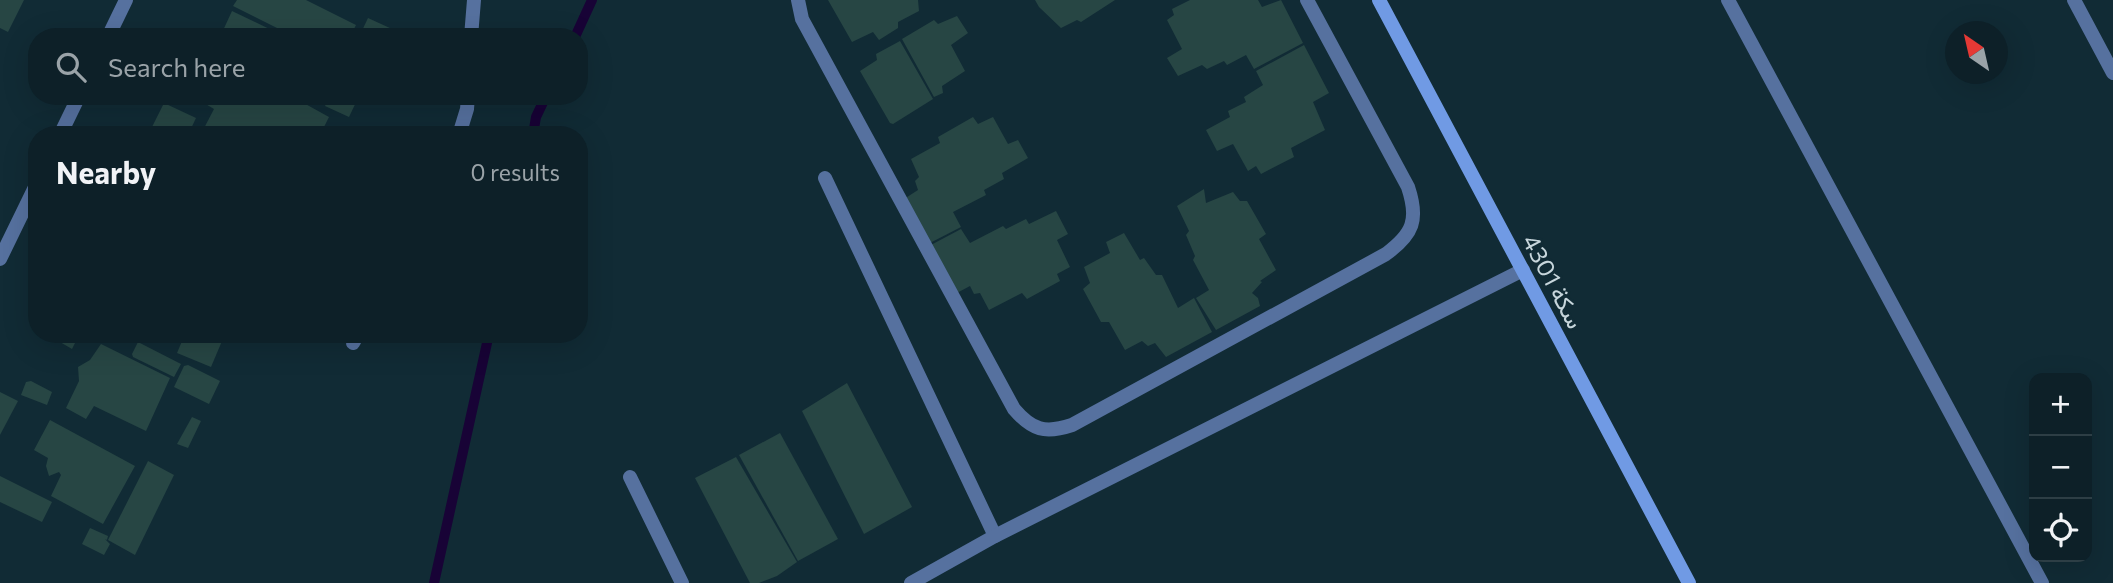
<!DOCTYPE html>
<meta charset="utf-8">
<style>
:root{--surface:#0d2028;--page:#1b2d34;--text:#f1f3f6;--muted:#9aa3a8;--line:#2d3e45}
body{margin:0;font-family:Commissioner,Vazirmatn,sans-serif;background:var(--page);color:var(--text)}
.controls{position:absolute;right:21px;bottom:21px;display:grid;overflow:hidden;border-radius:14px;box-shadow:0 7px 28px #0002}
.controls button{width:63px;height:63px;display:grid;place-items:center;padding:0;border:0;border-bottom:2px solid var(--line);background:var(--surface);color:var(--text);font:35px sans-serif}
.compass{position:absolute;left:1945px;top:21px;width:63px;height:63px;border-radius:50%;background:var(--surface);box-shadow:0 7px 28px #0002;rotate:326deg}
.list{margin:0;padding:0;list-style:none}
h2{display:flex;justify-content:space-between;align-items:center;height:91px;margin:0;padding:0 28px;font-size:30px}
h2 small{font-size:23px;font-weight:400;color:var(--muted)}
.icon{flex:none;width:38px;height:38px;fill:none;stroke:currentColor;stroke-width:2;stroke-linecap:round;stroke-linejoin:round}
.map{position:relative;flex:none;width:2113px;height:583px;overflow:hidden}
.search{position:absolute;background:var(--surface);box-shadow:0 7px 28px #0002;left:28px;top:28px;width:560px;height:77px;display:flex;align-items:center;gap:18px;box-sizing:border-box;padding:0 24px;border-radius:28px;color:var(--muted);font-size:26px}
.panel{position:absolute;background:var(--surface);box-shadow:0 7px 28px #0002;left:28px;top:126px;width:560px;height:217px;border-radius:28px}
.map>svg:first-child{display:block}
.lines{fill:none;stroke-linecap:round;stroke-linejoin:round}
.stream{stroke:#180336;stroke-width:10}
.building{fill:#274644}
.lane{stroke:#56719f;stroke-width:14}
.street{stroke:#56719f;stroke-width:14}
.secondary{stroke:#709ae4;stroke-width:14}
.labels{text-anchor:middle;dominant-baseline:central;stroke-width:5;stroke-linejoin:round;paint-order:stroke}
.street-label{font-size:24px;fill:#c7d6dc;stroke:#112b35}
</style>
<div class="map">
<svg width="2113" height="583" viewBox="0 0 2113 583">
<rect width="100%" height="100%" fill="#112b35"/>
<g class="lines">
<g class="stream">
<path d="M575,37l17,-37"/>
<path d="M533,135l3,-18 10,-21"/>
<path d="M434,583l55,-249"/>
</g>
</g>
<g class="building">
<path d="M0,0h24l-16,32 -8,-4z"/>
<path d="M237,0h69l50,25 -6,12h-55l-62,-31z"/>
<path d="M828,0h90l1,11 -21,11v6l-19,12 -6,-8 -21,10z"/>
<path d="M1035,0h80l-34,22 -4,-2 -16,8 -22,-21z"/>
<path d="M1190,0h68l4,7 19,-7 22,43 -49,26 -8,-14 -19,10 -3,-4 -17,8 -5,-4 -24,11 -11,-18 15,-9 -15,-29 7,-5 -2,-6z"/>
<path d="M232,11l54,26h-66z"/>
<path d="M957,16l11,17 -17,12 14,26 -23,15 1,7 -9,4 -32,-58 32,-19 4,4z"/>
<path d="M368,18l24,11 -4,8h-29z"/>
<path d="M900,41l33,58 -40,25 -3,-1 -30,-52 17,-11 -1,-6z"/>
<path d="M1304,45l25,48 -16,9 12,28 -34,18 3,9 -33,17 -5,-8 -8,5 -15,-27 -16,7 -11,-21 24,-13 -2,-6 18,-9 -2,-5 19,-12 -7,-14z"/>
<path d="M208,96h83l38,21 -8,16 4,2h-118l-5,-3 12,-23 -10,-6z"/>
<path d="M330,96h29l-10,21 -24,-11z"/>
<path d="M164,103l32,15 -8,17h-34l-5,-2z"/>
<path d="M973,117l5,7 15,-7 15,27 10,-4 10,18 -26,15 2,6 -20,11 2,5 -33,17 8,15 -33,17 -24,-45 14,-9 -3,-9 4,-4 -8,-18 29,-16 -2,-6z"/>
<path d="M1204,189l2,14 27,-11 7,9h7l19,33 -7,5 17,31 -16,11 2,1 -10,11 6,5 2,8 -44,24 -20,-32 13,-8 -16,-30 2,-4 -9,-21 3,-4 -12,-25z"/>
<path d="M1056,211l12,23 -11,6 13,27 -13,7 3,7 -33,18 -5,-6 -33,17 -9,-17 -6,1 -4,-8 -15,8 -26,-48 32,-17 9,14 33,-17 3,3 20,-10 3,5z"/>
<path d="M1124,233l16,27 4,-2 12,17h6l16,33 16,-10 18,34 -46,25 -11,-14 -7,3 -6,-5 -17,9 -16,-28h-8l-18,-33 7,-6 -6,-16 26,-14 -4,-11z"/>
<path d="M63,334l15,3 -6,12 -12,-7z"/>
<path d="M185,334h40l-14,33 -34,-14z"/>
<path d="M138,342l43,22 -7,13 -41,-20 -1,-3z"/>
<path d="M101,344l69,34 -24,53 -52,-25 -8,13 -20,-11 13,-27 -1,-14 12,-7z"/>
<path d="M188,365l32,16 -11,23 -35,-17 10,-21z"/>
<path d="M31,381l21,11 -5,13 -26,-10 5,-13z"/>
<path d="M847,383l65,124 -48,27 -62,-123z"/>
<path d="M0,392l18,9 -18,34z"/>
<path d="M192,417l9,4 -13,27 -11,-4z"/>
<path d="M50,420l85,46 -32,58 -52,-28 10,-21 -2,-3 -10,4 -3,-10 2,-8 -14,-8z"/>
<path d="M780,433l58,106 -40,22 -59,-106z"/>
<path d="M736,457l61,105 -20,14 -18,7h-9l-55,-105z"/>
<path d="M148,461l26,14 -39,80 -27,-15z"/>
<path d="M0,476l52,26 -10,20 -42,-20z"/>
<path d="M90,528l18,8 -1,4 -2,-1 5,5 -6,11 -22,-11z"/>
</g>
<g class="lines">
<path class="lane" d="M798,0l4,19 212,390c18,21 31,25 58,16l314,-171c27,-20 33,-34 22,-67l-101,-187"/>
<g class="street">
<path d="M1728,0l314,583"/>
<path d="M2074,0l39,73"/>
<path d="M108,37l18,-37"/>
<path d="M471,37l3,-37"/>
<path d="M60,135l19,-39"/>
<path d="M459,135l8,-26 1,-13"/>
<path d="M825,178l170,358"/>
<path d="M0,259l37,-76"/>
<path d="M353,343l5,-9"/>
<path d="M630,477l52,106"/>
<path d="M911,583l84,-47 528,-266"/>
</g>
<path class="secondary" d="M1379,0l310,583"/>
</g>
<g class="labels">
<g class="street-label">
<text transform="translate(1554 281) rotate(62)">سكة 4301</text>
</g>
</g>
</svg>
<div class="controls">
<button>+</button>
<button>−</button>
<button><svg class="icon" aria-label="locate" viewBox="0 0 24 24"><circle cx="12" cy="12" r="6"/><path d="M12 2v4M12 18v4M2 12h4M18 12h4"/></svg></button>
</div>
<svg class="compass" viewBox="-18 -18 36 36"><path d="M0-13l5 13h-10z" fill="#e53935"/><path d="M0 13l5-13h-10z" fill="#9aa3a8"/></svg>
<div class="search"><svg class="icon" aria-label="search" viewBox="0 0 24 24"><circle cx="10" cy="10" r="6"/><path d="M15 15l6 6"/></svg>Search here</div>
<section class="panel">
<h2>Nearby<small>0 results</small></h2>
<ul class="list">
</ul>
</section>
</div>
